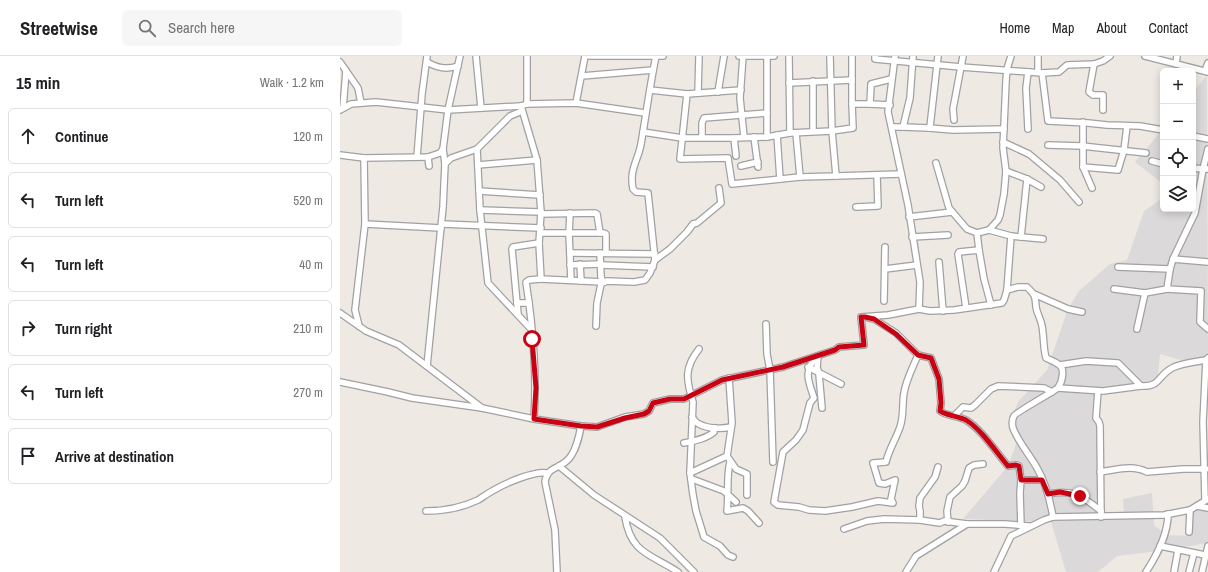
<!DOCTYPE html>
<meta charset="utf-8">
<style>
:root{--surface:#fff;--page:#f6f6f6;--text:#202124;--muted:#757577;--line:#e0e0e0}
body{margin:0;font-family:"Archivo Narrow",sans-serif;background:var(--page);color:var(--text)}
.controls{position:absolute;right:12px;top:12px;display:grid;overflow:hidden;border-radius:6px;box-shadow:0 2px 10px #0003}
.controls button{width:36px;height:36px;display:grid;place-items:center;padding:0;border:0;border-bottom:1px solid var(--line);background:var(--surface);color:var(--text);font:20px sans-serif}
.stop{position:absolute;width:12px;height:12px;margin:-9px;border:3px solid #c80113;border-radius:50%;background:#fff}
.stop.end{background:#c80113;border-color:#fff;box-shadow:0 1px 4px #0008}
.list{margin:0;padding:0;list-style:none}
h2{display:flex;justify-content:space-between;align-items:center;height:52px;margin:0;padding:0 16px;font-size:17px}
h2 small{font-size:13px;font-weight:400;color:var(--muted)}
.list li{display:grid;grid-template-columns:26px 1fr auto;gap:12px;align-items:center;box-sizing:border-box;height:56px;margin:0 8px 8px;padding:0 8px;border:1px solid var(--line);border-radius:6px}
.list b{display:block;font-size:15px;white-space:nowrap}
.list em{font-size:13px;font-style:normal;color:var(--muted)}
.icon{flex:none;width:22px;height:22px;fill:none;stroke:currentColor;stroke-width:2;stroke-linecap:round;stroke-linejoin:round}
.map{position:relative;flex:none;width:868px;height:516px;overflow:hidden}
header{display:flex;align-items:center;gap:24px;box-sizing:border-box;height:56px;padding:0 20px;background:var(--surface);border-bottom:1px solid var(--line)}
header strong{font-size:19px}
nav{display:flex;gap:22px;margin-inline-start:auto;font-size:14px}
.search{width:280px;height:36px;background:var(--page);display:flex;align-items:center;gap:10px;box-sizing:border-box;padding:0 14px;border-radius:6px;color:var(--muted);font-size:15px}
main{display:flex}
aside{flex:1;background:var(--surface)}
.map>svg:first-child{display:block}
.residential{fill:#dbd9da}
.lines{fill:none;stroke-linecap:round;stroke-linejoin:round}
.minor-casing{stroke:#a1a1a1;stroke-width:8}
.minor{stroke:#fff;stroke-width:5.5}
.route{stroke:#c80113;stroke-width:5}
</style>
<header>
<strong>Streetwise</strong>
<div class="search"><svg class="icon" aria-label="search" viewBox="0 0 24 24"><circle cx="10" cy="10" r="6"/><path d="M15 15l6 6"/></svg>Search here</div>
<nav><a>Home</a><a>Map</a><a>About</a><a>Contact</a></nav>
</header>
<main>
<aside>
<h2>15 min<small>Walk · 1.2 km</small></h2>
<ul class="list">
<li><svg class="icon" aria-label="ahead" viewBox="0 0 24 24"><path d="M12 20V5M6 11l6-6 6 6"/></svg><div><b>Continue</b></div><em>120 m</em></li>
<li><svg class="icon" aria-label="left" viewBox="0 0 24 24"><path d="M17 20v-9H6M10 6l-5 5 5 5"/></svg><div><b>Turn left</b></div><em>520 m</em></li>
<li><svg class="icon" aria-label="left" viewBox="0 0 24 24"><path d="M17 20v-9H6M10 6l-5 5 5 5"/></svg><div><b>Turn left</b></div><em>40 m</em></li>
<li><svg class="icon" aria-label="right" viewBox="0 0 24 24"><path d="M7 20v-9h11M14 6l5 5-5 5"/></svg><div><b>Turn right</b></div><em>210 m</em></li>
<li><svg class="icon" aria-label="left" viewBox="0 0 24 24"><path d="M17 20v-9H6M10 6l-5 5 5 5"/></svg><div><b>Turn left</b></div><em>270 m</em></li>
<li><svg class="icon" aria-label="arrive" viewBox="0 0 24 24"><path d="M6 21V4h12l-3 4 3 4H6"/></svg><div><b>Arrive at destination</b></div></li>
</ul>
</aside>
<div class="map">
<svg width="868" height="516" viewBox="0 0 868 516">
<rect width="100%" height="100%" fill="#eee9e2"/>
<g class="residential">
<path d="M867,19l1,293 -48,-14 -3,32 -61,7 7,120h21l-1,-14 29,-6 2,32 12,10 24,1 2,-32 16,3v36l-49,8 -42,5 -19,16h-32l-15,-50 -88,-3 45,-53 11,-30 -7,-19 6,-15 29,-32 21,-61 11,-18 31,-27 17,-4 17,-49 19,-13v11h30v-117z"/>
<path d="M823,73v55l-28,-22z"/>
</g>
<g class="lines">
<defs>
<g id="minor">
<path d="M136,0l5,52"/>
<path d="M249,0h74"/>
<path d="M399,0h35"/>
<path d="M403,0l-3,42 4,39"/>
<path d="M449,0l1,77 42,-2 -2,-75"/>
<path d="M512,0v48"/>
<path d="M535,0v3l86,8 81,6 17,-1 8,-7 27,-1 9,-3 7,-5"/>
<path d="M555,0l-7,56 20,93 12,77 -1,27"/>
<path d="M698,0v16"/>
<path d="M805,0l63,16"/>
<path d="M0,6l18,26 3,15"/>
<path d="M87,6c10,6 19,8 31,4"/>
<path d="M754,8l-5,28 4,3h10v15"/>
<path d="M836,8l1,-8"/>
<path d="M865,15l3,-8"/>
<path d="M702,17l6,48 40,2 19,2 33,1 23,4"/>
<path d="M242,20l71,-6"/>
<path d="M449,27l63,-3"/>
<path d="M310,34l37,4 54,-4"/>
<path d="M378,36l6,-36"/>
<path d="M358,37l1,-37"/>
<path d="M347,38l-7,65 48,-1 4,26 68,-7 36,-1 -4,-45 21,-3 -1,-24h18l20,1"/>
<path d="M236,47l9,-47"/>
<path d="M187,48v-48"/>
<path d="M530,48l1,-20 20,-5"/>
<path d="M181,50l16,54 4,52 -2,31 2,36 62,3 -2,-5 -1,-24"/>
<path d="M3,52l3,-37"/>
<path d="M0,54l11,-6 25,-2 72,8 73,-4 6,-2 49,-1 69,10"/>
<path d="M614,64l-1,-11 10,-53"/>
<path d="M743,66v45l9,21"/>
<path d="M552,71h11l7,-29 3,-42"/>
<path d="M563,71l26,1 1,-1 8,-71"/>
<path d="M589,72l24,2 51,-1"/>
<path d="M688,73l-2,-41 2,-16"/>
<path d="M473,75v-50"/>
<path d="M303,76l39,6h52"/>
<path d="M456,77l4,44"/>
<path d="M437,79l3,44"/>
<path d="M853,80l15,3"/>
<path d="M362,81v-14l2,-5 63,-5"/>
<path d="M414,81l4,30"/>
<path d="M427,81v-81"/>
<path d="M663,86l26,12 31,26 19,22"/>
<path d="M708,89l34,1 64,7"/>
<path d="M137,93l3,61 8,73 43,46"/>
<path d="M0,99l24,3 64,-1 12,-4 3,-4 5,-39 12,-54"/>
<path d="M396,100l-2,-18 33,-1 23,-4"/>
<path d="M77,101l5,-63 5,-38"/>
<path d="M88,101l1,9"/>
<path d="M812,105l11,3"/>
<path d="M596,107l13,45 18,21 10,4 2,17"/>
<path d="M105,108l6,-6 26,-9 33,-33 12,-5"/>
<path d="M138,109l59,-5"/>
<path d="M401,110l17,-4"/>
<path d="M743,111l35,3 6,-20 3,-24"/>
<path d="M853,112l10,1 5,-20"/>
<path d="M868,113h-5l-8,44 -22,46 -3,10 -3,20 34,2 -1,31 8,7"/>
<path d="M666,115l21,8 14,8"/>
<path d="M496,120l65,-2"/>
<path d="M139,135l61,4"/>
<path d="M516,151l22,-1 -1,-30"/>
<path d="M140,154l61,2"/>
<path d="M230,157l-1,21 2,46"/>
<path d="M201,158l54,-1 2,1 3,19"/>
<path d="M569,161l43,-5"/>
<path d="M25,168l76,4"/>
<path d="M102,168l99,4"/>
<path d="M200,177h64l2,1v19"/>
<path d="M637,177l12,-3 9,-10 2,-5 4,-21 2,-23 -3,-23 3,-67 1,-12 4,-13"/>
<path d="M671,180l32,3"/>
<path d="M572,181l36,-2"/>
<path d="M681,181l6,-58"/>
<path d="M230,197l85,1"/>
<path d="M833,203l35,3"/>
<path d="M315,204l-7,-67 -12,-1 -3,-3c-4,-20 5,-28 8,-45 5,-29 9,-59 15,-88"/>
<path d="M599,206l4,49"/>
<path d="M240,208l1,17"/>
<path d="M230,209l31,-1"/>
<path d="M261,209l52,2"/>
<path d="M778,211l52,2"/>
<path d="M545,213l32,-4"/>
<path d="M774,233l31,4"/>
<path d="M667,234l11,-3h9c9,9 8,9 9,20 1,7 5,12 6,19 2,10 1,21 4,32 4,2 8,3 12,6 8,4 4,18 0,24 -7,5 -43,25 -44,28 -2,3 -2,9 -1,12 5,14 17,27 24,40 9,15 13,32 16,49"/>
<path d="M694,238l34,15 14,3"/>
<path d="M544,245l1,-54"/>
<path d="M177,247h12"/>
<path d="M626,252l-8,-54 1,-2 20,-2 5,29 7,26"/>
<path d="M0,257l26,18 33,14 83,63"/>
<path d="M178,258l-6,-65 1,-2 26,-4"/>
<path d="M529,262l5,1 22,14 22,22 13,3 8,21 2,24 -1,8c4,4 18,5 26,9 16,10 30,32 42,46l9,-1 2,1 2,14h21"/>
<path d="M426,268l1,30 3,16 3,92"/>
<path d="M19,270l-4,-16 10,-86 -1,-66"/>
<path d="M256,270l1,-23 4,-19 6,-3 27,1 11,-2 5,-7 5,-13 15,-11 17,-17 6,-8 4,-1 24,-20 -2,-15"/>
<path d="M797,273l8,-36 22,-4"/>
<path d="M359,293c-15,19 -13,31 -6,53l-3,71 3,22 3,16 8,26 16,9 8,9 5,2"/>
<path d="M478,300l-1,11 2,7 3,34"/>
<path d="M475,301c-11,18 -7,22 -1,41l-4,5 -7,27 -7,10 -13,12 -9,50 4,3 21,2 10,3 16,1 27,-4 26,-6 15,2 -2,-4 4,-19 -10,4 -6,-1 -6,-20 13,-1c3,-13 10,-23 14,-35 4,-11 2,-23 4,-34 2,-13 9,-26 14,-38"/>
<path d="M720,309l26,-4 32,2 23,23c20,1 16,-10 31,-18 10,-5 23,-6 34,-8l2,-2"/>
<path d="M87,310l16,-159 2,-43 -2,-15"/>
<path d="M468,311l33,17"/>
<path d="M389,322l3,45 -5,33 9,13 11,5v21"/>
<path d="M0,326l48,10 24,6 70,10 52,11 47,7 16,1 28,-10 19,-3 5,-3 4,-8 17,-4h14l38,-19 61,-13 52,-17 4,-3 25,-2 -3,-28 27,-2 31,-6 11,2 24,-1 48,-7 2,-3 3,-10 4,-54 -22,-6"/>
<path d="M718,332l45,3 38,-5"/>
<path d="M758,335l-2,27 3,4 1,4 1,91"/>
<path d="M615,359l8,-8 8,1 4,-3 16,-16 7,-3 46,2 8,4"/>
<path d="M352,361c2,3 4,6 7,7 9,5 23,5 32,3"/>
<path d="M194,363c3,-45 -1,-92 -8,-137l3,-2 12,-1"/>
<path d="M344,387c10,-2 22,-4 30,-11l-1,-2 2,-2"/>
<path d="M390,406c-4,16 -1,32 -3,49l16,-3 5,3 11,12"/>
<path d="M219,410l35,29 66,43 34,34"/>
<path d="M760,416c16,-2 32,-8 47,0l36,-3h23"/>
<path d="M350,417l37,-17"/>
<path d="M352,423l32,12 12,11"/>
<path d="M708,438c26,-5 34,2 53,17"/>
<path d="M865,444l-2,-78 3,-62"/>
<path d="M857,450l11,2"/>
<path d="M86,455c19,0 35,-3 52,-11 5,-3 10,-7 16,-10 12,-7 39,-19 53,-17"/>
<path d="M285,461c6,37 26,37 53,55"/>
<path d="M580,464v-9l-1,-5 1,-8 15,-21 3,-10"/>
<path d="M608,466l-1,-11 3,-14 12,-11 3,-5 4,-13 5,-3 9,-1"/>
<path d="M681,470l-1,-33 1,-13"/>
<path d="M504,473l23,-8 17,-2 36,1 20,3 4,-2 23,3"/>
<path d="M849,476l1,-22"/>
<path d="M820,490l45,9"/>
<path d="M217,516l-2,-42 -10,-48c2,-17 17,-12 26,-26 6,-9 8,-19 10,-30"/>
<path d="M566,516l10,-16 51,-32h38l24,2"/>
<path d="M654,516l17,-36 33,-16 9,-3 111,-2 26,-5 18,-11"/>
<path d="M806,516c11,-17 22,-37 22,-58"/>
<path d="M834,516l4,-22"/>
<path d="M849,516l5,-19"/>
<path d="M862,516l6,-26"/>
</g>
</defs>
<use href="#minor" class="minor-casing"/>
<use href="#minor" class="minor"/>
</g>
<g class="lines">
<path class="route" d="M192,283l4,49 -2,31 47,7 16,1 28,-9 19,-4 5,-3 4,-8 17,-4h14l38,-19 61,-13 52,-17 4,-3 25,-2 -3,-28h4l9,2 22,15 22,21 13,3 8,21 2,24 -1,8c5,4 18,5 26,9 16,10 30,32 42,46l8,-1 3,1 2,14h21l6,14 12,-2 20,4"/>
</g>
</svg>
<div class="controls">
<button>+</button>
<button>−</button>
<button><svg class="icon" aria-label="locate" viewBox="0 0 24 24"><circle cx="12" cy="12" r="6"/><path d="M12 2v4M12 18v4M2 12h4M18 12h4"/></svg></button>
<button><svg class="icon" aria-label="layers" viewBox="0 0 24 24"><path d="M12 4l9 5-9 5-9-5zM3 14l9 5 9-5"/></svg></button>
</div>
<div class="stop" style="left:192px;top:283px"></div>
<div class="stop end" style="left:740px;top:440px"></div>
</div>
</main>
